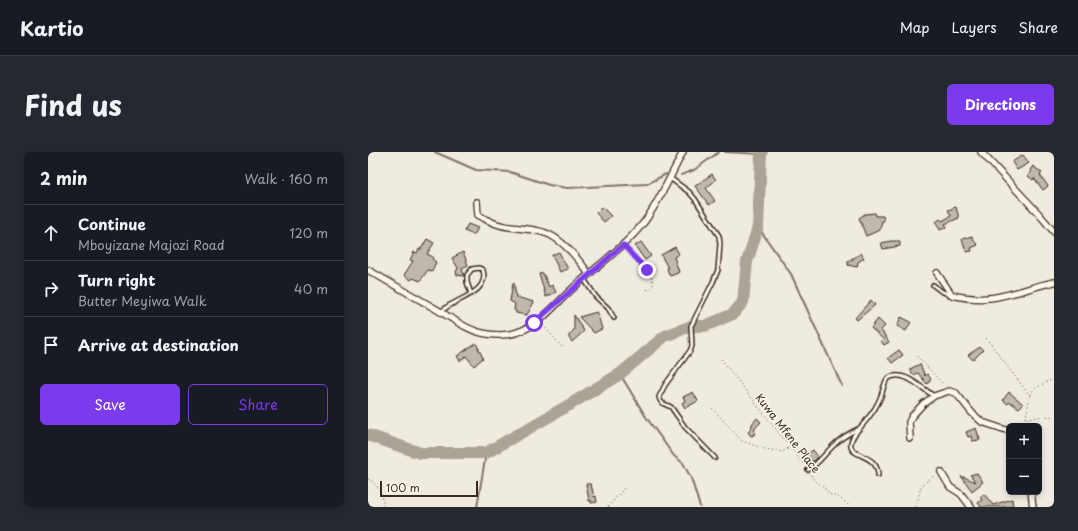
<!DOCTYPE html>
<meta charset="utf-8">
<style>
:root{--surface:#171b24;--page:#242831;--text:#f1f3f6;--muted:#9ea1a6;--line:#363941;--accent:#7c3aed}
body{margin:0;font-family:"Playpen Sans",sans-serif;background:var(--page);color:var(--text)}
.controls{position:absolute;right:12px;bottom:12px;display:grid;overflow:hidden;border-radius:6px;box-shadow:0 2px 6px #0003}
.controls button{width:36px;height:36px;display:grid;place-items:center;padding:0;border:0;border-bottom:1px solid var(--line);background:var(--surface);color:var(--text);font:20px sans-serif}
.scale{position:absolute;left:12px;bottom:10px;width:98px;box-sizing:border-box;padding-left:4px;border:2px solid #3b2a1e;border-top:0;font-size:11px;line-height:14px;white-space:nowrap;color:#3b2a1e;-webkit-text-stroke:3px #fbf7ec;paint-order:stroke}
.stop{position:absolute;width:12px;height:12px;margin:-9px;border:3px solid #7c3aed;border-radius:50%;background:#fff}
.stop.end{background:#7c3aed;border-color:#fff;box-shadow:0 1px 4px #0008}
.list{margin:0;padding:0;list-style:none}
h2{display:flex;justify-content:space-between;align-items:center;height:52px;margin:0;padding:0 16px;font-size:17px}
h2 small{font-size:13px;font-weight:400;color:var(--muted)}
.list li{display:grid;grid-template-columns:26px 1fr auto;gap:12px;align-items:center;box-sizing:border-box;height:56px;padding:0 16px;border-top:1px solid var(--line)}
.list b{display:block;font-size:15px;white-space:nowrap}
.list p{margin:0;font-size:13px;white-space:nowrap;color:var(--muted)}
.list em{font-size:13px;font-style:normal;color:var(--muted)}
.actions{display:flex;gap:8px;padding:12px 16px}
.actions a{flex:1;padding:9px 0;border:1px solid var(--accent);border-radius:6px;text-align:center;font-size:14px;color:var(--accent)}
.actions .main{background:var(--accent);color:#fff}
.icon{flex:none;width:22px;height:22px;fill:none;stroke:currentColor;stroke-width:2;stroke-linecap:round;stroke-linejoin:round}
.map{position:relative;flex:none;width:686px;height:355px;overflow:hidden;border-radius:6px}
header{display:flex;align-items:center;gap:24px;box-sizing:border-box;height:56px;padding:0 20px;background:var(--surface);border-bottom:1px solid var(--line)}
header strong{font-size:19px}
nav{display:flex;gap:22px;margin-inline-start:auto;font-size:14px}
.intro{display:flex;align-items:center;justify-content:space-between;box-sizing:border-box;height:96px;padding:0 24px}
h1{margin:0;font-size:28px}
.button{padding:10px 18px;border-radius:6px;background:var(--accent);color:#fff;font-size:14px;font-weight:700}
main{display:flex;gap:24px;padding:0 24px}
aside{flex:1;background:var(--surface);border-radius:6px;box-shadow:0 2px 6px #0003}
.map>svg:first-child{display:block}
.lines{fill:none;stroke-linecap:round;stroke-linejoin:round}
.stream{stroke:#7f7367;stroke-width:2}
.river{stroke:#aca397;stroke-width:12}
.building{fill:#c0b8ad;stroke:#3b2a1e}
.lane-casing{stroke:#3b2a1e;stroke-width:6}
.street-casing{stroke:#3b2a1e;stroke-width:8}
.path{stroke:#3b2a1e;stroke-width:1;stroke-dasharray:1 3;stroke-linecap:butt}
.lane{stroke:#fbf7ec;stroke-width:3}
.street{stroke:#fbf7ec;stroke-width:5.5}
.route{stroke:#7c3aed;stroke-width:5}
.labels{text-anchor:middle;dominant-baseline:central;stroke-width:3;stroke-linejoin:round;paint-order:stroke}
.street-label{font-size:11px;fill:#3b2a1e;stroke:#fbf7ec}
</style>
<header>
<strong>Kartio</strong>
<nav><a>Map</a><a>Layers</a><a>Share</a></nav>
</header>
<div class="intro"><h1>Find us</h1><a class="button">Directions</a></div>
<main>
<aside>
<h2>2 min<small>Walk · 160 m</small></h2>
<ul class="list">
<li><svg class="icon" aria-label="ahead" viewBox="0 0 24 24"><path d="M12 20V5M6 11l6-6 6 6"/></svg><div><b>Continue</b><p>Mboyizane Majozi Road</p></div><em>120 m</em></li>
<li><svg class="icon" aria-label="right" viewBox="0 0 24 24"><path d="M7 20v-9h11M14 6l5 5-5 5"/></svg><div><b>Turn right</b><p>Butter Meyiwa Walk</p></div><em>40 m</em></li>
<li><svg class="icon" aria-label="arrive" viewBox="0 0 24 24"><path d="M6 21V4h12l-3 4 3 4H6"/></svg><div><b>Arrive at destination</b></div></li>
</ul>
<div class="actions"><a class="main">Save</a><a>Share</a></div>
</aside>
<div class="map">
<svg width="686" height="355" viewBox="0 0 686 355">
<rect width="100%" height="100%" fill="#f0ebe0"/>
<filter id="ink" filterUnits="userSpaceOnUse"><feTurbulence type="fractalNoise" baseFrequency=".025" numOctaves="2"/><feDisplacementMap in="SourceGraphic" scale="8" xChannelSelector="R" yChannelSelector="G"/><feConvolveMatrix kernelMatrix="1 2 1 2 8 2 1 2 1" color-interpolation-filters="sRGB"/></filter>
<g filter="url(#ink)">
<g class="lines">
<g class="stream">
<path d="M67,0l41,18 34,2 39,13 18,3 80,-4 19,-10"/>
<path d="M357,0l36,2"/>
<path d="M686,0v1"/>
<path d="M313,23l13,-5 25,-18"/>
<path d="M390,75l33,47 51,112"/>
<path d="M252,222l26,43 28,39 9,7 8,15 9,29"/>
<path d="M109,355l9,-54"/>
</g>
<path class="river" d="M0,283l52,18h66l83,-48 51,-31 45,-38 26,-10h14l28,-12 10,-12 4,-40 11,-35 3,-73 1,-2"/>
</g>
<g class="building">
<path d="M655,3l6,8 -12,7 -5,-8z"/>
<path d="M665,14l9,7 -2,2 8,11 -5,4 -9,-12 -1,2 -5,-4 4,-5 -2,-1z"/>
<path d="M344,22l4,6 -10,8 9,13 -6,4 -14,-19z"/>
<path d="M234,55l9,9 -7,6 -8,-9z"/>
<path d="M588,55l3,11 -14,6 2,3 -7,3 -4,-8 4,-3 2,2 9,-5 -3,-6z"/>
<path d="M507,61l1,3h7l1,5h-2l-2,9 -14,6 -7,-18 6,-4z"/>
<path d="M100,72l10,4 -4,7 -10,-4z"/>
<path d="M604,84l2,5 4,4 -7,3 1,3 -6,1 -4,-13z"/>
<path d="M59,87l7,4 -7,11 6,3 -1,2 4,3 -4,9 -4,-1 -8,11 -7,-3 -2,2 -7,-5 9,-14 -3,-1 4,-8 3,1 2,-4h2z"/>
<path d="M523,89h9v5l-17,3 -2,-6z"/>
<path d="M273,90l10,14 -6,4 -10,-14z"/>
<path d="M307,95l4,7 -5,3 5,15h-1v1l-8,3 -3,-7 1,-1 -7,-13z"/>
<path d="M95,100l5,13 -6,3 2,8 -7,-1 -1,-3 2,-4 -6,-10z"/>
<path d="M191,100l9,17 -8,3 -8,-17z"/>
<path d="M493,101l3,5 -6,4 -1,5 -9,-2v-5h4v-2h2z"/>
<path d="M175,121l6,14 3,-2 4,7 -10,5 -7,-23z"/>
<path d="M145,131h1l2,14 18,5 -7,13 -11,-2v-2l-2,-1 1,-6 -5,-3z"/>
<path d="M503,148l4,5 -18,15 -2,-2z"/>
<path d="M229,160l5,17 -8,4 -15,-16z"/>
<path d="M206,163l10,16 -12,11 -3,-4v-3l5,-5z"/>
<path d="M533,165l10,5 -5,9 -9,-5z"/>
<path d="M510,167l7,7 -4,4 8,12 -5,3 -3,-4 2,-2 -12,-11z"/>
<path d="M108,191l7,15 -9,8 -8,-10 -6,5 -3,-5z"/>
<path d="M612,195l3,3 -10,10 -5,-5z"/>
<path d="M531,198l4,5 -11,8 -4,-5z"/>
<path d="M552,212l5,12 2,-2 4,5 -4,5 -9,-11 -5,2 -3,-6z"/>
<path d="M325,240l5,9 -13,7 -3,-5 3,-2 -2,-4z"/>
<path d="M641,240l14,12 -4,4 -9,-6 -2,2 -5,-4z"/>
<path d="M389,266l4,4 -6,6 -1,7 -3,1 -3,-4 3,-3 1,-5z"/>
<path d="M608,276l4,12 -8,1 -1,-5 -3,1 -2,-5z"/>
<path d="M445,298l5,7 -5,5 -1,-2 -4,2 -4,-6z"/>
<path d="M609,321l6,9 -11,9 -11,-15 15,6 -6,-7z"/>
<path d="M218,332h5l3,13 2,-1 1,6 -6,1v-3l-2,1z"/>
<path d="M616,342l9,11 19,-6 1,6 -6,2h-26l-3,-4 4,-3 -2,-3z"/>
</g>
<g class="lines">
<defs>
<g id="lane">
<path d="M302,26l19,14 6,7 24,37 1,8 -2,26 -5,12 -22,44 1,20 -2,5 -25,34 -6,12 1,3 2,3 9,4 14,20 30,31"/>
<path d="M216,127l12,18 12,11 6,10"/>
<path d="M565,133l8,6 9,4"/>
<path d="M73,160c4,-4 8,-7 13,-9 12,-7 35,-14 29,-33l-4,-2 -7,1 -5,6v7l4,12"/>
<path d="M440,318c10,-6 15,-14 23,-22 8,-9 18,-15 29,-20"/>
<path d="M510,323c0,-20 -25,-18 -27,-28 -2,-11 12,-21 17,-29 5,-6 10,-14 13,-22 2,-6 3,-12 6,-17 16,-11 34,9 47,17"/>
</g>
<g id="street">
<path d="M613,0l58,62 15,18"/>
<path d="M109,50l1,13c10,6 20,11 32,12 13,2 31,2 42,9 13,7 29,26 37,38"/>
<path d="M0,118c23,13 45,26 68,39 16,9 33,23 52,25 11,2 24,1 35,-4 19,-8 32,-25 47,-39 24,-23 54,-43 75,-70 15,-21 26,-46 38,-69"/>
<path d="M569,121l15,22c42,10 62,-4 102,-13"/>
<path d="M542,286l-1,-16 3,-6 11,-12 11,-8 15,-5 7,2 16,20 10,9 27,9"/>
<path d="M573,320l9,15 11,7 10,13"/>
<path d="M663,340l2,15"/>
</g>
</defs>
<use href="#lane" class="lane-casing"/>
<use href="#street" class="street-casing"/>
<g class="path">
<path d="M259,98c9,9 27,22 26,36l-3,3 -4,1"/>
<path d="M175,173l20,23"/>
<path d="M618,186l44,58"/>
<path d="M546,201l30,32"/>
<path d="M353,207l83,106"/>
<path d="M344,256l30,33 23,8 17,3 7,-4"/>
<path d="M659,266l24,-2 3,4"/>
<path d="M656,274l6,-30 4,-7 20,-11"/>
<path d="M443,323l2,4 11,8 5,7 9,3 13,10"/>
<path d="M0,327c9,4 17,18 15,28"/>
<path d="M240,355l18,-21"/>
<path d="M548,355l5,-21 14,-11"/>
</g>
<use href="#lane" class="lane"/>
<use href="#street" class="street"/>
</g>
</g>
<g class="lines" filter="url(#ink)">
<path class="route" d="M166,171l89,-78 24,25"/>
</g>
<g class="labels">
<g class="street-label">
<text transform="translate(420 281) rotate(52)">Kuwa Mfene Place</text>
</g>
</g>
</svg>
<div class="controls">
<button>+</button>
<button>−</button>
</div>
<div class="scale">100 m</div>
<div class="stop" style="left:166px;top:171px"></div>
<div class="stop end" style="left:279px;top:118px"></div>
</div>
</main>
